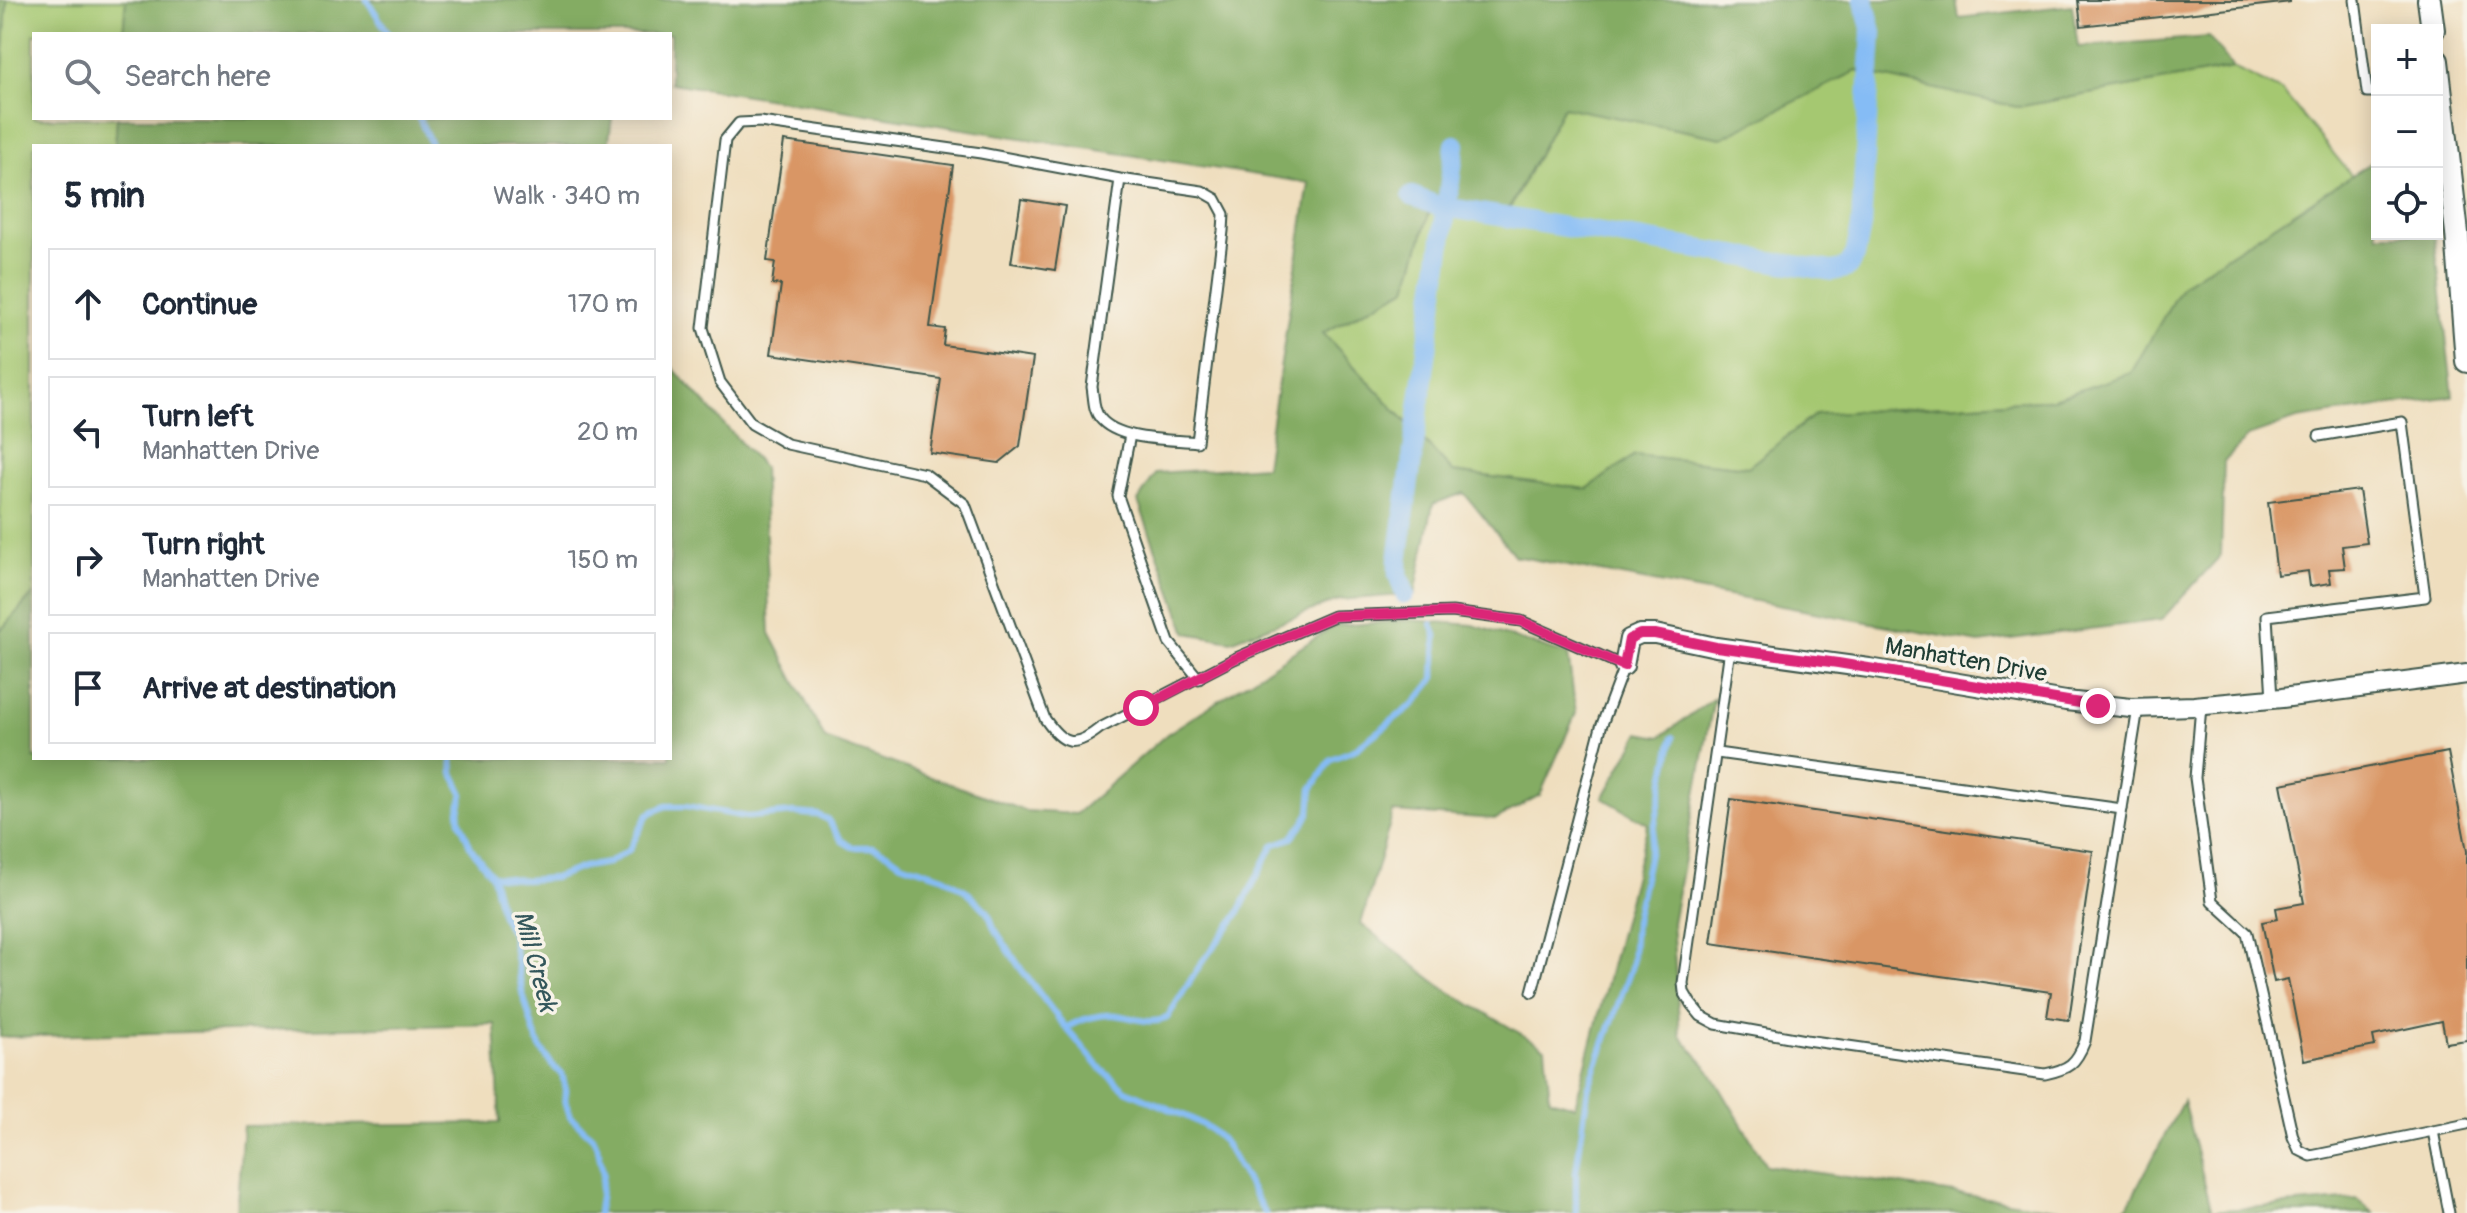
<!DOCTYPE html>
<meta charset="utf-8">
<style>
:root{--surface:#fff;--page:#f2f2f3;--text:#1f2937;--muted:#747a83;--line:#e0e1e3}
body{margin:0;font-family:Pangolin,sans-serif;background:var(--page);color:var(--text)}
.controls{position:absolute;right:24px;top:24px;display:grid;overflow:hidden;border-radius:0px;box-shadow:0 4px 20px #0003}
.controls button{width:72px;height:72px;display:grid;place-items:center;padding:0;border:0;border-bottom:2px solid var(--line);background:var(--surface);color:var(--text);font:40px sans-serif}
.stop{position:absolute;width:24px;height:24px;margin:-18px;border:6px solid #db2777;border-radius:50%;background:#fff}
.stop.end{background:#db2777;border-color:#fff;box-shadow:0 2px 8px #0008}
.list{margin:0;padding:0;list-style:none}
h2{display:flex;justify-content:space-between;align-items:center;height:104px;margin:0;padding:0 32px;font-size:34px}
h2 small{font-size:26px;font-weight:400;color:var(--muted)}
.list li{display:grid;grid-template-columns:52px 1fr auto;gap:24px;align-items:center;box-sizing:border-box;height:112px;margin:0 16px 16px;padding:0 16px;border:2px solid var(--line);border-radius:0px}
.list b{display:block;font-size:30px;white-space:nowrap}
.list p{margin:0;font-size:26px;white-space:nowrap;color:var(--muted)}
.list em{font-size:26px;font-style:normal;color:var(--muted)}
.icon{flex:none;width:44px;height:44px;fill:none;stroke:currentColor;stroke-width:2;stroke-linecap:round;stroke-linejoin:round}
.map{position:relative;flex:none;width:2467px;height:1213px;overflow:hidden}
.search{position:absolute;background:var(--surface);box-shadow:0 4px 20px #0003;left:32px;top:32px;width:640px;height:88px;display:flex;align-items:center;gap:20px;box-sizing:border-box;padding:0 28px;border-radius:0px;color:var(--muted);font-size:30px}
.panel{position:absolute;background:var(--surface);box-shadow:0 4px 20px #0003;left:32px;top:144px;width:640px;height:616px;border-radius:0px}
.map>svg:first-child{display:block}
.green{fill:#a5c871;stroke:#628252;stroke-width:2}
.forest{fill:#84ac63;stroke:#52744c;stroke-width:2}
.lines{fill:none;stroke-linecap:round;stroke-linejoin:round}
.stream{stroke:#85bcf5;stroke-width:6}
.canal{stroke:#85bcf5;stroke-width:20}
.building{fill:#d99665}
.service-casing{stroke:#3e5549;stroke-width:13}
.minor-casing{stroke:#3e5549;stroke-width:22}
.tertiary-casing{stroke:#3e5549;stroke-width:26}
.service{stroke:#fff;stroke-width:9}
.minor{stroke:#fff;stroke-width:18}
.tertiary{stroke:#fff;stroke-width:22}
.route{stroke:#db2777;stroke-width:10}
.labels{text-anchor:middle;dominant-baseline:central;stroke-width:7;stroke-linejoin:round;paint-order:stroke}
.street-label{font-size:24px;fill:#1f3d34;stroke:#f7f3e8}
.water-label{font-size:26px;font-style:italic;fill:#33565b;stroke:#f7f3e8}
</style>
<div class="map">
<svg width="2467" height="1213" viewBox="0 0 2467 1213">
<rect width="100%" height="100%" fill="#f7f3e8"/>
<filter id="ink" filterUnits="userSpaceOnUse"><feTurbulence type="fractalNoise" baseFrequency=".0125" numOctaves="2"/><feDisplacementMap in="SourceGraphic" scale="16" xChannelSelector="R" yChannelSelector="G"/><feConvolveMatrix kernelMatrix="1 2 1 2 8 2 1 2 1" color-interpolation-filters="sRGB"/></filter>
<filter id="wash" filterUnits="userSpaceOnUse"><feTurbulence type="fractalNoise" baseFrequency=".006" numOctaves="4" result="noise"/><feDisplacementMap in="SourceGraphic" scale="32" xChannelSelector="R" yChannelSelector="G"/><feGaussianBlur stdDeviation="1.8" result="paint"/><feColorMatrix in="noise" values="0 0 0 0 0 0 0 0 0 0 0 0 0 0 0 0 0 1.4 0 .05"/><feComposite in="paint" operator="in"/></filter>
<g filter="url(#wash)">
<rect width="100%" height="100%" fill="#efdebe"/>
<g class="green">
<path d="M7,0h119l-3,34h-89v84h83l-2,28h-81v447l-34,38v-513z"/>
<path d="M2233,68l50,24 69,84 -170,109 -50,88 -79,26 -237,15 -68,53 -113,-12 -48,34 -134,-17 -130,-139 84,-45 25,-85 73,15 58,-111 158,31 135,-67 161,36z"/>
</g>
<g class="forest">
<path d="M0,0h7l-7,118z"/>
<path d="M126,0h1830l3,18 113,-13 6,42 131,-10 24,31 -216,39 -161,-36 -134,67 -159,-31 -59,111 -72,-15 -25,85 -84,45 130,139 134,17 48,-34 113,12 68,-53 237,-15 78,-26 51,-88 195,-126v75h57l19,162 -156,23 -49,17 -24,26 -3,93 -60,65 -182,23 -464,-87 -51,-63 -31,11 -18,90 -76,6 -108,41 -44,-8 -49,-132 18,-28 109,-7 44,-283 -639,-100v-49h-547z"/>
<path d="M117,118h495l-4,28h-493z"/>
<path d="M670,365l93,102 7,166 55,106 201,72 50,3 91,-80 167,-108 78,-6 61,5 95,30 8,58 -36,82 -44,24 -103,-7 -32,112 82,64 102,60 5,51 25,7 73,-282 -45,-26 37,-65 20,4 54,-39 -42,225 8,112 30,36 56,94 322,48h-1852l7,-87 257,-3 -5,-99 -495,13v-406l34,-38v165h636z"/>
<path d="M2183,1101l29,110 145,-12 17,14h-261l14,-6z"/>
</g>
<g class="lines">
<g class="stream">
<path d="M367,0l22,34"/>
<path d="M419,118l13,28"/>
<path d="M452,758l1,15 10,21 -4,17 1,10 11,27 21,28 10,39 10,18 10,58 12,41 6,15 13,19 9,8 4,17 -1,9 5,16 23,22 5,10 5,25 -5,40"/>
<path d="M492,876l33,4 29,-2 29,-11 25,-4 21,-13 19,-36 18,-8h20l61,11 47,-4 24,2 9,4 15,22 10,6h21l14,6 14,10 43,14 21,13 23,22 6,16 27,41 37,49 44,52 24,20 64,28 20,11 14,13 41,71"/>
<path d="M1066,1028c14,-9 33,-14 50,-13 17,2 34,11 51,3l35,-56 35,-46 36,-71 19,-7 12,-15 6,-11 2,-23 19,-30 23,-9 61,-47 19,-24 2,-44 -4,-11"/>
<path d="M1576,1213v-41l12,-83 44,-124 3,-44 38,-184"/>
</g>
<g class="canal">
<path d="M1412,196l26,10 394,65 15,-3 8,-12 6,-30 11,-194 -8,-32"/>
<path d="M1405,594l-7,-20v-13l57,-416"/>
</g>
</g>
<g id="blocks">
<g class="building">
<path d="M2078,0h212v2l-209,24z"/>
<path d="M784,141l169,24 -23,162 15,2 -2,16 90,13 -13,88 -21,17 -69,-10 11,-74 -170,-25 10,-69 -9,-1 3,-22 -8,-1z"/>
<path d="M1021,199l44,7 -10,64 -44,-7z"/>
<path d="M2359,490l8,53 -25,3 3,22 -16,1 2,14 -21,3 -2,-15 -31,4 -9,-73z"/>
<path d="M2448,752l19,99v189l-21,3 -4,-22 -69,15 2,10 -71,14 -16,-81 -14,3 -12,-60 16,-3 -2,-11 28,-5 -23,-119z"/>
<path d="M1731,799l362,52 -24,169 -22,-3 4,-25 -340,-49z"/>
</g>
</g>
</g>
<g filter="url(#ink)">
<use href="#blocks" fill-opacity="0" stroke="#3e5549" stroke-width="2"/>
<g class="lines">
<defs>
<g id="service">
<path d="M2355,0l12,92h10"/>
<path d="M1120,179l-28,208c2,11 1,23 8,31 18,23 70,21 97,24l26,-211 1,-17 -8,-15 -14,-8 -82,-12 -139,-26 -221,-31 -21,1 -14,17 -22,188 17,54 32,42 35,20 138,30 40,30 80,215c18,26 29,30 55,9l134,-69 100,-43 118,-4 69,9 103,45 -23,61 -69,265"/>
<path d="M1130,435l-12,61 51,146 30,37"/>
<path d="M1730,649l-47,334 1,9 7,12 10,12 15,8 90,16 239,34c24,-5 31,-10 40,-33l53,-333"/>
<path d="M2272,699l-5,-83 158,-19 -23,-175 -83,14"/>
<path d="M2201,706l-6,72 17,123 35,32 46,204 6,13 12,6 156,-32"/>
<path d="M1717,753l405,56"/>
<path d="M2433,1131l16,82"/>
</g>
<path id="minor" d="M1624,666l5,-27 11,-5h15l61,13 153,21 197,33 65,7 63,-2 88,-8 185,-24"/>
<g id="tertiary">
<path d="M2429,0l4,30"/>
<path d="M2437,61l20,172 10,128"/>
</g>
</defs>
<use href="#service" class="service-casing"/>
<use href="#minor" class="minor-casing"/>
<use href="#tertiary" class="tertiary-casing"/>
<use href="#service" class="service"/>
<use href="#minor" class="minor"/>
<use href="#tertiary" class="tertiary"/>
</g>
</g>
<g class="lines" filter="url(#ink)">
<path class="route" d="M1141,708l93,-49 100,-43 118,-4 69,9 103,45 5,-27 11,-5h15l61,13 122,16 260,43"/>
</g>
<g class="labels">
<g class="street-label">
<text transform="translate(1966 660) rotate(10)">Manhatten Drive</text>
</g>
<g class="water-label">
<text transform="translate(535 961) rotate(75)">Mill Creek</text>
</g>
</g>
</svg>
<div class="controls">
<button>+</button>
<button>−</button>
<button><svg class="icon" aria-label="locate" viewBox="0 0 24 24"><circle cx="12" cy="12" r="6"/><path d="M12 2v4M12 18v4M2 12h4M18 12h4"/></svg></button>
</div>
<div class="stop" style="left:1141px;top:708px"></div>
<div class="stop end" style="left:2098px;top:706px"></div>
<div class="search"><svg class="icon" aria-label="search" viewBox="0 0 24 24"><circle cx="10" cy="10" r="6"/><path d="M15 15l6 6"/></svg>Search here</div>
<section class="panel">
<h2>5 min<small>Walk · 340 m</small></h2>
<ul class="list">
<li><svg class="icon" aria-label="ahead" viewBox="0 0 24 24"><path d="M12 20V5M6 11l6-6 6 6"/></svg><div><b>Continue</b></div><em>170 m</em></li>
<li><svg class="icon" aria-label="left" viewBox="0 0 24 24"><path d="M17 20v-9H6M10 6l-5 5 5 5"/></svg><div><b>Turn left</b><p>Manhatten Drive</p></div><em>20 m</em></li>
<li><svg class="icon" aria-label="right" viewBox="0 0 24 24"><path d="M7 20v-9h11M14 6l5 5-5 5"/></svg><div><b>Turn right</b><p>Manhatten Drive</p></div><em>150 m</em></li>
<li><svg class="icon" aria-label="arrive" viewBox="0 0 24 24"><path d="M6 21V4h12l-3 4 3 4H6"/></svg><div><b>Arrive at destination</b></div></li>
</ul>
</section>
</div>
